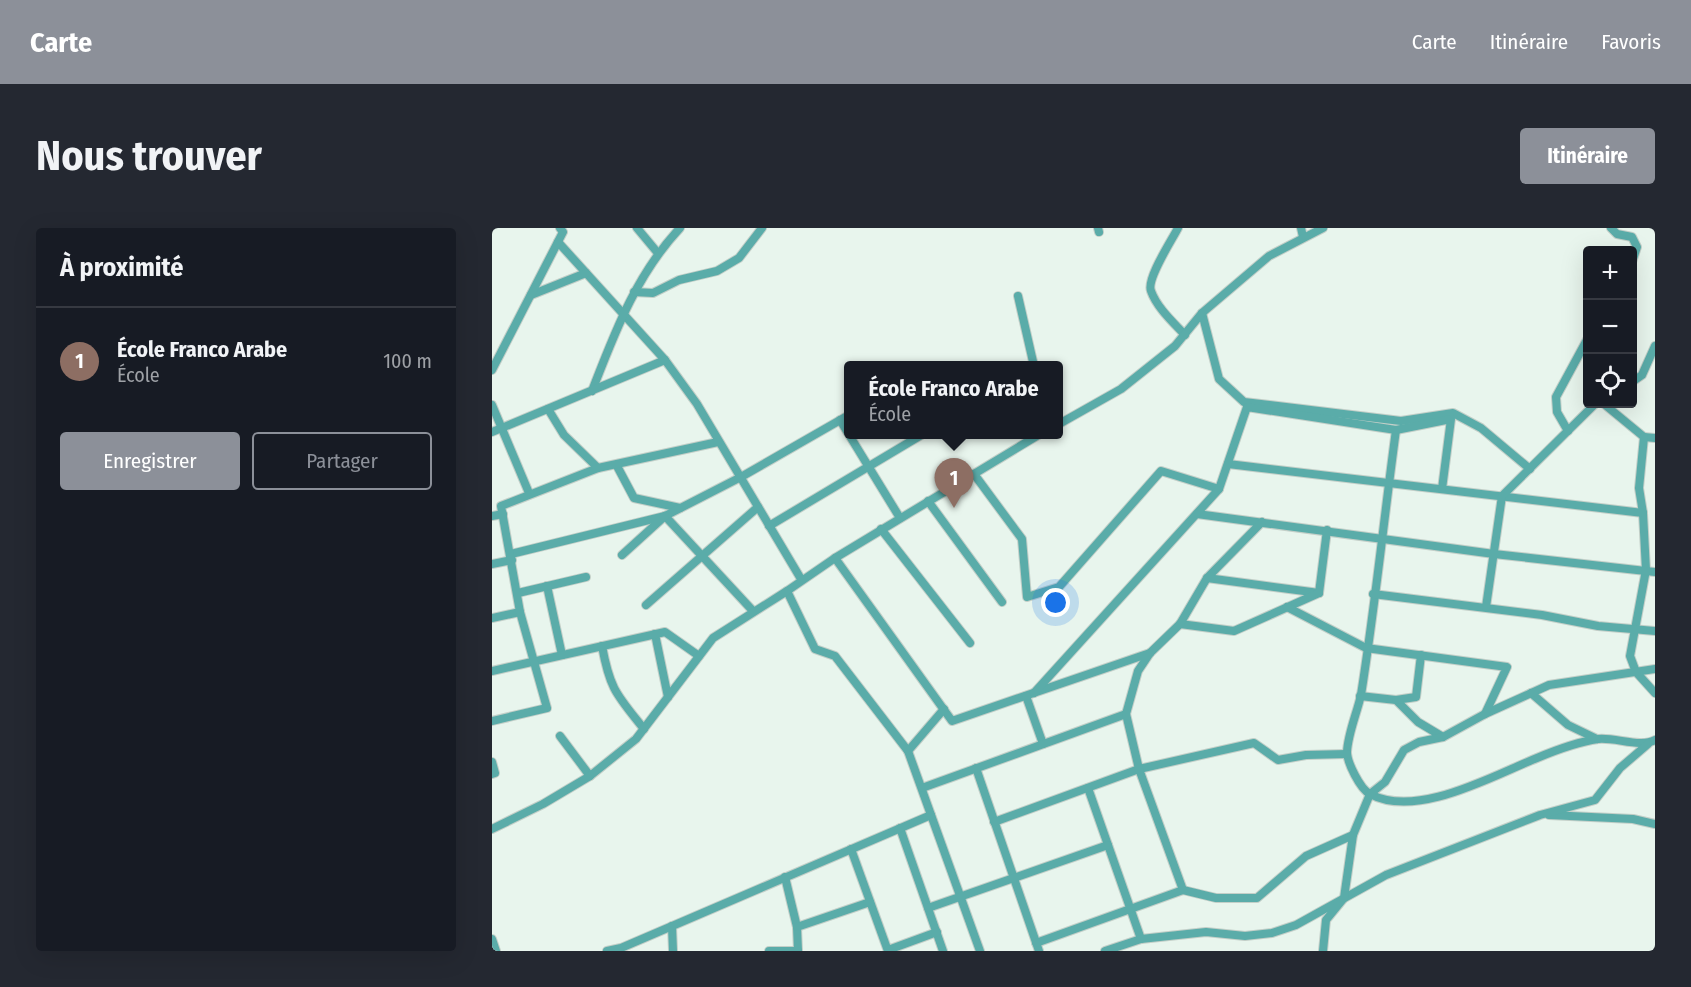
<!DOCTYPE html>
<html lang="fr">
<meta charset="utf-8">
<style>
:root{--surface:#171b24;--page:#242831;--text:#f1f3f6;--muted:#9ea1a6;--line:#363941;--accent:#8c9099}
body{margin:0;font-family:"Fira Sans Condensed",sans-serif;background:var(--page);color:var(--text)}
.controls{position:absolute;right:18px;top:18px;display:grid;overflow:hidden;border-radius:6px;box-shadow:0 6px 24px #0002}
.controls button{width:54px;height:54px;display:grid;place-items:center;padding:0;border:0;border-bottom:2px solid var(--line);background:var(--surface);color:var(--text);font:30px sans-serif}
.you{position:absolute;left:564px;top:375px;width:21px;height:21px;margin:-15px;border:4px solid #fff;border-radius:50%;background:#1a73e8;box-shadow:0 0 0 9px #1a73e833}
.badge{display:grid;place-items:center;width:39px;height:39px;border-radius:50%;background:var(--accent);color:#fff;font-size:20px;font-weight:700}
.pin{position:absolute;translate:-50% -50px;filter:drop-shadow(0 2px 3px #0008)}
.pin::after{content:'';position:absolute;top:32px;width:21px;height:18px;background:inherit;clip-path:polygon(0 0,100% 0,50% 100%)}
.popup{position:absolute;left:352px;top:133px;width:219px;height:78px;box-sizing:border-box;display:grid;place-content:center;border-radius:6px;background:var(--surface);filter:drop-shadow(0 2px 4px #0005);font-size:20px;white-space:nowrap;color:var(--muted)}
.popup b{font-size:22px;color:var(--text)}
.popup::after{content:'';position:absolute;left:50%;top:100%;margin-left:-12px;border:12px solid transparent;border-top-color:var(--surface)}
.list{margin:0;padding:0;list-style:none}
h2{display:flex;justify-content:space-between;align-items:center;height:78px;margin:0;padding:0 24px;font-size:26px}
h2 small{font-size:20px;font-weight:400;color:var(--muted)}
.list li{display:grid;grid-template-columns:39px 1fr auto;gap:18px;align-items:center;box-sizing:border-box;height:108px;padding:0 24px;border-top:2px solid var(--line)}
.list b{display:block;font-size:22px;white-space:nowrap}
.list p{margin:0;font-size:20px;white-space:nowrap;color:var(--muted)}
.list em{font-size:20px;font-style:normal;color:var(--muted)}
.actions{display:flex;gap:12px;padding:18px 24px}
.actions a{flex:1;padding:14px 0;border:2px solid var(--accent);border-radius:6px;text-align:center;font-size:21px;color:var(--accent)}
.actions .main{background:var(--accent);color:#fff}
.icon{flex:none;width:33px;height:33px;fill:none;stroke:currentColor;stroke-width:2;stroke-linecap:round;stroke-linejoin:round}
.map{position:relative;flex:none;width:1163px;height:723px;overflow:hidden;border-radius:6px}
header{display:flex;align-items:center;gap:36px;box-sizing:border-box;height:84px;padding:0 30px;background:var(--accent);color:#fff}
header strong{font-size:28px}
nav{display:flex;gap:33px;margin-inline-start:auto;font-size:21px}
.intro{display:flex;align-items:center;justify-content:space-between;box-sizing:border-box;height:144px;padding:0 36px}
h1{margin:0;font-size:42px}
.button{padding:15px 27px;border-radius:6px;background:var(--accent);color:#fff;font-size:21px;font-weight:700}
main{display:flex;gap:36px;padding:0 36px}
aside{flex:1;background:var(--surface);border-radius:6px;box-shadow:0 6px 24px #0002}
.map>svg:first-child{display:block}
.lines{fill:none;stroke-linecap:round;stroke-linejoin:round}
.street-casing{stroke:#c3cfc8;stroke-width:10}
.street{stroke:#5aaca9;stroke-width:8}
</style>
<header>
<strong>Carte</strong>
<nav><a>Carte</a><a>Itinéraire</a><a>Favoris</a></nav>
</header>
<div class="intro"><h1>Nous trouver</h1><a class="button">Itinéraire</a></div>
<main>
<aside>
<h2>À proximité<small></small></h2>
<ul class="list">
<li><span class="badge" style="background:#8d6e63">1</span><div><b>École Franco Arabe</b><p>École</p></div><em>100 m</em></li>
</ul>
<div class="actions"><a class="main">Enregistrer</a><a>Partager</a></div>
</aside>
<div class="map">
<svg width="1163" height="723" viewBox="0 0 1163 723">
<rect width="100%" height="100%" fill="#e8f5ed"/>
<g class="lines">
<defs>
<g id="street">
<path d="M145,0l20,24"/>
<path d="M606,0l1,4"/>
<path d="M686,0c-6,12 -32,51 -27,63 6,17 23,32 34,44"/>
<path d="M809,0l2,9"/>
<path d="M1119,0l6,6 15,3 5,10 -5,15"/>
<path d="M66,14l107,118 32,44 104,175"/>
<path d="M142,64l19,1 26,-13 38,-9 22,-13 23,-30"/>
<path d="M39,67l55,-22"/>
<path d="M526,68l16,70"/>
<path d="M710,85l17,66 25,23 157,19 52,-8 28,15 49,41"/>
<path d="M0,142l71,-138 -3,-4"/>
<path d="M1140,154l10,-7 13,-29"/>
<path d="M100,163c23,-59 44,-116 88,-163"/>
<path d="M1112,176l40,33 11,1"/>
<path d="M0,177l37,88"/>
<path d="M56,181l16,26 34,33"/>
<path d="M348,192l60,98"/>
<path d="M567,196l62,-35 54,-43 27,-33 67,-57 54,-28"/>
<path d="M904,202c-12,88 -21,177 -35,265 -4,18 -13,38 -14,57 0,10 13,37 23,42 47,25 122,-18 167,-36 19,-8 40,-16 61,-19 17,-2 43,9 57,1"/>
<path d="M1076,203l-11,-19 -1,-15 32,-59"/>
<path d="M0,204l173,-72"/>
<path d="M1152,209l-5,51 4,25 3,57 -16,86 6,16 19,21"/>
<path d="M736,236l415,49"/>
<path d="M125,238l17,32 46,10"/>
<path d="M482,246l48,65 5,58 32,-10 102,-116 58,18"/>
<path d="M436,273l74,101"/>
<path d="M705,286l297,40 161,18"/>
<path d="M0,288l11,-2"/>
<path d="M173,288l88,95"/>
<path d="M277,298l154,-92"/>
<path d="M389,301l89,114"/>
<path d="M19,326l154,-38 76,-39 108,-62"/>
<path d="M130,327l43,-39"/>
<path d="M343,330l117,163 198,-68"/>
<path d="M0,336l20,-4"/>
<path d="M715,350l112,15"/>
<path d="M55,358l15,69"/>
<path d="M295,363l28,58 20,7 73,95 72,200"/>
<path d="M26,365l68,-16"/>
<path d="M827,365l8,-63"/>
<path d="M881,366l169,21 56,11 57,5"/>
<path d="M154,377l112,-98"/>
<path d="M994,379l16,-111 93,-92"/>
<path d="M0,390l28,-6"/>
<path d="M688,396l54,7 85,-38"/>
<path d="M163,406l13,63"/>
<path d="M110,418c8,44 15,49 42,83"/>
<path d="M0,443l173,-39 34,24"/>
<path d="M542,465l185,-204 28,-82 149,23 55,-11 -9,70"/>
<path d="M1039,465l37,32 29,14"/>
<path d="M534,468l17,48"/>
<path d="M868,468l36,4 22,22 25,15"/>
<path d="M904,472l20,-3 5,-42"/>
<path d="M993,486l64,-29 106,-16"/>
<path d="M0,493l55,-13 -27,-96 -19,-106 97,-38 120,-26"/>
<path d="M68,508l30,40"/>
<path d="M416,523l36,-42"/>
<path d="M0,534l3,11 -3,1"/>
<path d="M484,540l63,183"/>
<path d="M430,560l204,-74"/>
<path d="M596,560l53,151"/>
<path d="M1057,587l84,4 22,5"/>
<path d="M502,594l145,-53 115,-26 24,17 28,-5 41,-1"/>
<path d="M408,600l43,123"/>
<path d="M0,601l51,-25 47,-28 46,-37 77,-101 74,-47 48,-33 205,-124"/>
<path d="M359,621l37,102"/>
<path d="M293,649l12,50 1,24"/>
<path d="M691,662l33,8h41l49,-42 47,-21 17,-41 15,-12 19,-32 15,-8 24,-5 42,-23 22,-47 -141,-19 -79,-41"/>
<path d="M436,680l180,-63"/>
<path d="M180,698l1,25"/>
<path d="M305,699l73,-25"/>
<path d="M0,711l4,12"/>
<path d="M544,715l147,-53 -44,-121 -13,-55 12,-43 12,-18 30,-29 27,-46 55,-56"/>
<path d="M396,722l49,-18"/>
<path d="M115,723l14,-3 310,-133"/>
<path d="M277,723h29"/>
<path d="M613,723l36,-12 65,-7 39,4 27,-3 24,-8 90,-50 154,-60 55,-15 25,-32 28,-24"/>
<path d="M831,723l3,-31 18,-22 9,-63"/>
</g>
</defs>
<use href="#street" class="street-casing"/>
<use href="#street" class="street"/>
</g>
</svg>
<div class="controls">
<button>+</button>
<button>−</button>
<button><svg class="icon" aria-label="locate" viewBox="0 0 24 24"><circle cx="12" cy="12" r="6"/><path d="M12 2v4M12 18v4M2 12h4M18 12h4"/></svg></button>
</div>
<div class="you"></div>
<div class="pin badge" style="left:462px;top:280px;background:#8d6e63">1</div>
<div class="popup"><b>École Franco Arabe</b>École</div>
</div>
</main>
